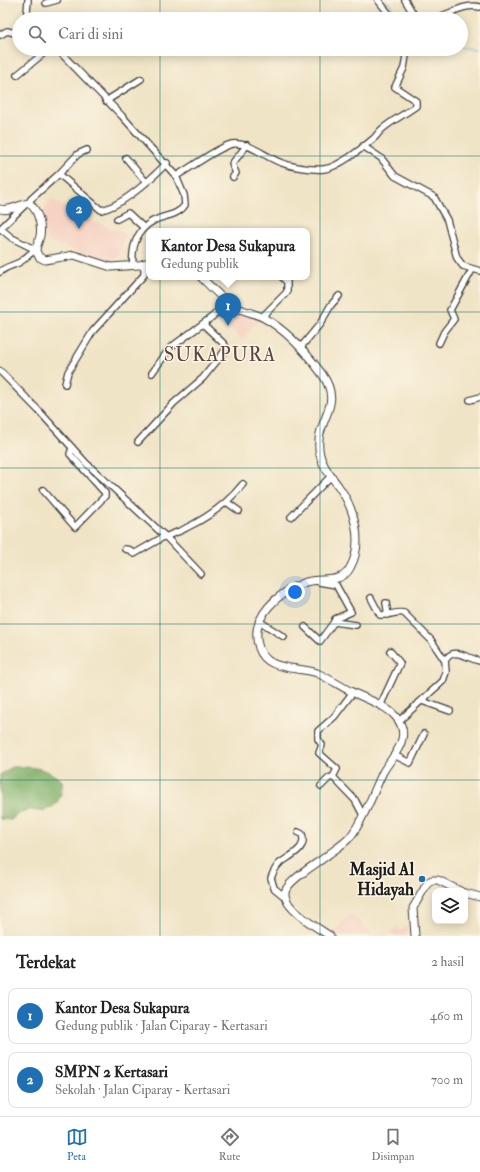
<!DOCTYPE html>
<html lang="id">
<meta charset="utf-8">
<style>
:root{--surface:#fff;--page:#f6f6f6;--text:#222;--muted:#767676;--line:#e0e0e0;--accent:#1f6fb2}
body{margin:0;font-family:"IM FELL Double Pica",serif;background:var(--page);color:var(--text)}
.controls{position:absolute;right:12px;bottom:12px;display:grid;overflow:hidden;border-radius:8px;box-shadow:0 2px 10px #0003}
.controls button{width:36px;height:36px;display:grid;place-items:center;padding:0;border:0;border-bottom:1px solid var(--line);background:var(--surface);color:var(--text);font:20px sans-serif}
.you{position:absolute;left:295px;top:592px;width:14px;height:14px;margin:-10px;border:3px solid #fff;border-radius:50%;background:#1a73e8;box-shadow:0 0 0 6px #1a73e833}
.badge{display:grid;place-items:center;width:26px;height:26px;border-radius:50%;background:var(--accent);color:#fff;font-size:13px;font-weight:700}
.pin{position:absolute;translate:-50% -33px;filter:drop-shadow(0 1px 2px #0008)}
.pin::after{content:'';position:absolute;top:21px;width:14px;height:12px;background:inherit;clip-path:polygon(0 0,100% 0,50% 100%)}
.popup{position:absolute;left:146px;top:228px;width:164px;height:52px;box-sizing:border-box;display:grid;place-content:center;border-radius:8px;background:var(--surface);filter:drop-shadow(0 1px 3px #0005);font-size:13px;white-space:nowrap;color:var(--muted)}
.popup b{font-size:15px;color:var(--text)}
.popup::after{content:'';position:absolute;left:50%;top:100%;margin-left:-8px;border:8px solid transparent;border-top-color:var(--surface)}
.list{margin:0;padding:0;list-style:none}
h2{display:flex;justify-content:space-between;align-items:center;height:52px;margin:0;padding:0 16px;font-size:17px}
h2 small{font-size:13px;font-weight:400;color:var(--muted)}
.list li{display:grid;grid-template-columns:26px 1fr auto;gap:12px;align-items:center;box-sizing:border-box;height:56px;margin:0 8px 8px;padding:0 8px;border:1px solid var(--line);border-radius:8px}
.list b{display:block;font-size:15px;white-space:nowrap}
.list p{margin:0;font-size:13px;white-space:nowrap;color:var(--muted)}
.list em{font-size:13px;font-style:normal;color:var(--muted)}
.icon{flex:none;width:22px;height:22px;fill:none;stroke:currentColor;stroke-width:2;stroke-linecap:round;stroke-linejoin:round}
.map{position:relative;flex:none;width:480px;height:936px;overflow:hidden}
.search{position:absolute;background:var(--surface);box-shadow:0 2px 10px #0003;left:12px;right:12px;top:12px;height:44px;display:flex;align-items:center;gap:10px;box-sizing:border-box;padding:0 14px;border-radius:22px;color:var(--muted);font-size:15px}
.sheet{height:180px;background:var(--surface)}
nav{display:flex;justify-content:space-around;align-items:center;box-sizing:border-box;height:56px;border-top:1px solid var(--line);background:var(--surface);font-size:11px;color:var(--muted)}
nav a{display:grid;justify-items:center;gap:2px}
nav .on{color:var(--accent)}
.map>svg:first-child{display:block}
.built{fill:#f5d2c2}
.forest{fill:#80b069;stroke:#4e6642}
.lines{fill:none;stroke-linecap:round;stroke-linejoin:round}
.stream{stroke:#4aa6c8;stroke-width:1}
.minor-casing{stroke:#3c3a36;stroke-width:8}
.major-casing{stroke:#3c3a36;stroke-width:9}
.minor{stroke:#fff;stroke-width:5.5}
.major{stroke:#fff;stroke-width:7}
.grid{fill:none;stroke:#0f766e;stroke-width:1;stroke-opacity:0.55}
.poi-dot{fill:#1f6fb2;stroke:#fcf5e5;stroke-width:1.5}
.labels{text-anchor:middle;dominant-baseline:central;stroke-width:3;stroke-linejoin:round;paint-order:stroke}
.poi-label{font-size:17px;font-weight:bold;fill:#1c1c1c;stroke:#fcf5e5;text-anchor:end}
.quarter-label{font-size:19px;letter-spacing:1px;fill:#5b4641;stroke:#fcf5e5}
</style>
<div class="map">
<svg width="480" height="936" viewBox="0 0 480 936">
<rect width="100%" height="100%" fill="#fcf5e5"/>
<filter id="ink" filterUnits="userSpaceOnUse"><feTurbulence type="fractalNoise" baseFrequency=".025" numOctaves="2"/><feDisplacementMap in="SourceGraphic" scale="8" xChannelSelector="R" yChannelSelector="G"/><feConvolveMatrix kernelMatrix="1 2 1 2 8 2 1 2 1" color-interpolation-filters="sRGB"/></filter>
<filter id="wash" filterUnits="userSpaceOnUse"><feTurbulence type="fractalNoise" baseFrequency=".012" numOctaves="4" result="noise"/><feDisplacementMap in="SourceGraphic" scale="16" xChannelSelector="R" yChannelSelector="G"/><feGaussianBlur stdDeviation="0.9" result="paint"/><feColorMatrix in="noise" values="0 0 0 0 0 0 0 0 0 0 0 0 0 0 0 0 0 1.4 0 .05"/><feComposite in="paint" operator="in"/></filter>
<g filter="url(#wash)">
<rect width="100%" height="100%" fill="#f0e4c6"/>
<g class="built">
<path d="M51,199l24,15 51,20 -9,25 -10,2 -9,-1 -31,-13 -17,-4 -7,-11 -2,-17z"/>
<path d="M237,311l22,8 -17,22 -12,-13z"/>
<path d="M350,914l8,6 15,16h-36l-4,-3z"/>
<path d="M406,925l2,4 -2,7h-11l-4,-4 5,-5 5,4z"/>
</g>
<path class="forest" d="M12,767c23,0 32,0 50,14 1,14 -5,29 -22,30 -6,0 -10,-3 -16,0 -5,1 -9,6 -13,9l-11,-1v-44z"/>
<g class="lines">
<g class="stream">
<path d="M386,0l15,19"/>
<path d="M461,46l19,2"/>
</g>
</g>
</g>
<g filter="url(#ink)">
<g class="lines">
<defs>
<g id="minor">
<path d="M28,0l-1,13 3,6"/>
<path d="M378,0l15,19"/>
<path d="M405,0l9,15 11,4"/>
<path d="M46,3l11,-3"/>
<path d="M430,19c18,-2 31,-16 50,-12"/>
<path d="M0,35l7,-4 12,3"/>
<path d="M57,49l65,67 54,60"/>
<path d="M17,75l32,-26"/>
<path d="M106,101l35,-22"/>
<path d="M363,146l18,12 14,18 39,21 13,23 10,38 6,8 17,5"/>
<path d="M126,158l20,24"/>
<path d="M59,174l42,36c21,-4 50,-31 66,-47"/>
<path d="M233,177l3,-4 -4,-9 15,-19"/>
<path d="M29,203l2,-4 28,-25 19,-20 9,-4"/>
<path d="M117,219l11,-6 15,14"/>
<path d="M0,229l26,-25"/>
<path d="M1,229l11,9 24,12"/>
<path d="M133,265c-2,-21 6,-40 27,-47 9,-3 19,-4 25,-13l-1,-10 -8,-19c15,-8 40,-28 56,-32 17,-3 34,14 50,19 11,4 30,7 42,6 13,-1 39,-21 49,-30 3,-2 5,-6 8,-9 10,-9 24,-16 35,-24v-5l-21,-14 9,-19 3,-19"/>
<path d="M0,272c6,-6 13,-6 20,-10 6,-3 9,-10 16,-11"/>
<path d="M262,317l25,-25v-10l-5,-5"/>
<path d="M439,343l5,-11 10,-13 -4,-9 22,-40"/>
<path d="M301,347l19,-23 11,-19 8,-9"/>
<path d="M0,371l39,40 47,52 80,74c6,-4 14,-5 20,-9 23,-11 41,-24 57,-44"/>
<path d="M152,373l18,-25 42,-31 15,-15"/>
<path d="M65,384l3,-12 25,-41 51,-56v-12"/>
<path d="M470,400l10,-3"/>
<path d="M138,442l36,-39 29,-25 21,-26 2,-5 -2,-3 -21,-20"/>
<path d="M43,490l32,37 30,-31v-3l-35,-39 2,-6"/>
<path d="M228,503l11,8"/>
<path d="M291,517l40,-41"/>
<path d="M166,537l35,37"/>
<path d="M125,549l5,1 4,4 31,-18"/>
<path d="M319,582l17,3 15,27 -16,7 -1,3 22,3"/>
<path d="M371,598l9,17c8,1 17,-4 24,-2l27,27 14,21"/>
<path d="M386,603l2,12"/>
<path d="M259,621l25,16"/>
<path d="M305,627l15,14 14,-19"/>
<path d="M422,701l28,10"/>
<path d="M380,706l20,-43 -10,-12"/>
<path d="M399,721l44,-40 3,-9 -1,-11c8,-16 23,-2 35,0"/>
<path d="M394,755l16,8 14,-29"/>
<path d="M333,777l4,-8 -18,-16 3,-8 -4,-6v-8l16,-14 19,-25"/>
<path d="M321,786l8,-8 4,-1 22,23 8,15"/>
<path d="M285,897l-11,-9 -3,-10c2,-5 4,-10 8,-14 9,-8 29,-14 23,-30l-4,-2"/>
</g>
<g id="major">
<path d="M0,209c11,3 19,-5 29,-6 9,7 13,22 11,33 -1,5 -4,10 -4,15l3,6 6,3 29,-5 37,12 28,-2 10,-3"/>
<path d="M201,277c9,9 18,19 28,26 10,8 24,9 35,15 24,13 42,34 58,56 24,34 -10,46 -2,81 3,13 12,22 19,32 16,23 25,56 11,81 -9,17 -29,9 -44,14 -26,9 -58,35 -47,66 8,24 38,18 58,25 11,5 22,12 33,18 15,8 35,13 46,26 5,6 8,14 6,22 -2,12 -13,22 -19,33 -10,21 -18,45 -32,64 -6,7 -15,13 -22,18 -10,9 -46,28 -44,41 1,15 33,33 45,41"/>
<path d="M465,893l15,4"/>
<path d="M415,936l-2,-28 15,-26 4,-2h6l22,11"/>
</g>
</defs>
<use href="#minor" class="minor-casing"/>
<use href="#major" class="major-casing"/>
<use href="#minor" class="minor"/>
<use href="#major" class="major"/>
</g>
</g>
<path class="grid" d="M160,0v19M320,0v19M160,49v887M320,49v887M0,156h480M0,312h480M0,468h480M0,624h480M0,780h480"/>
<circle class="poi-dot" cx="422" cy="879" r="4"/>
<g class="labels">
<g class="poi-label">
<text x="414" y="869">Masjid Al<tspan x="414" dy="20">Hidayah</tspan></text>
</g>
<g class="quarter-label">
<text x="220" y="355">SUKAPURA</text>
</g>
</g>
</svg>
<div class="controls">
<button><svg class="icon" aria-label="layers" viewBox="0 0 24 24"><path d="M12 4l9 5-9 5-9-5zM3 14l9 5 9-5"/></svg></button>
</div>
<div class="you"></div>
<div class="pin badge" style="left:228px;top:326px">1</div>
<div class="popup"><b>Kantor Desa Sukapura</b>Gedung publik</div>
<div class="pin badge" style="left:79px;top:229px">2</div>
<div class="search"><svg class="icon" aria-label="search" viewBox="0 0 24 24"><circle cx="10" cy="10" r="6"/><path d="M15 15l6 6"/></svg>Cari di sini</div>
</div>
<section class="sheet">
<h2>Terdekat<small>2 hasil</small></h2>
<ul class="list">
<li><span class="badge">1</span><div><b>Kantor Desa Sukapura</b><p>Gedung publik · Jalan Ciparay - Kertasari</p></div><em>460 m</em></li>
<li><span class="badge">2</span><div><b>SMPN 2 Kertasari</b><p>Sekolah · Jalan Ciparay - Kertasari</p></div><em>700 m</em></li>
</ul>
</section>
<nav>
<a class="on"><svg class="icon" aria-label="map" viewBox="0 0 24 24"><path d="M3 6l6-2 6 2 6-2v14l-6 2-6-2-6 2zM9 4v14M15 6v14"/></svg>Peta</a>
<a><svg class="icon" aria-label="directions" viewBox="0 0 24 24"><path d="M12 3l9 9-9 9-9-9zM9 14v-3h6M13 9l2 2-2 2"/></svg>Rute</a>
<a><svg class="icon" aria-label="saved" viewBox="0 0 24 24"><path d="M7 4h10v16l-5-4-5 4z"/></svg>Disimpan</a>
</nav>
